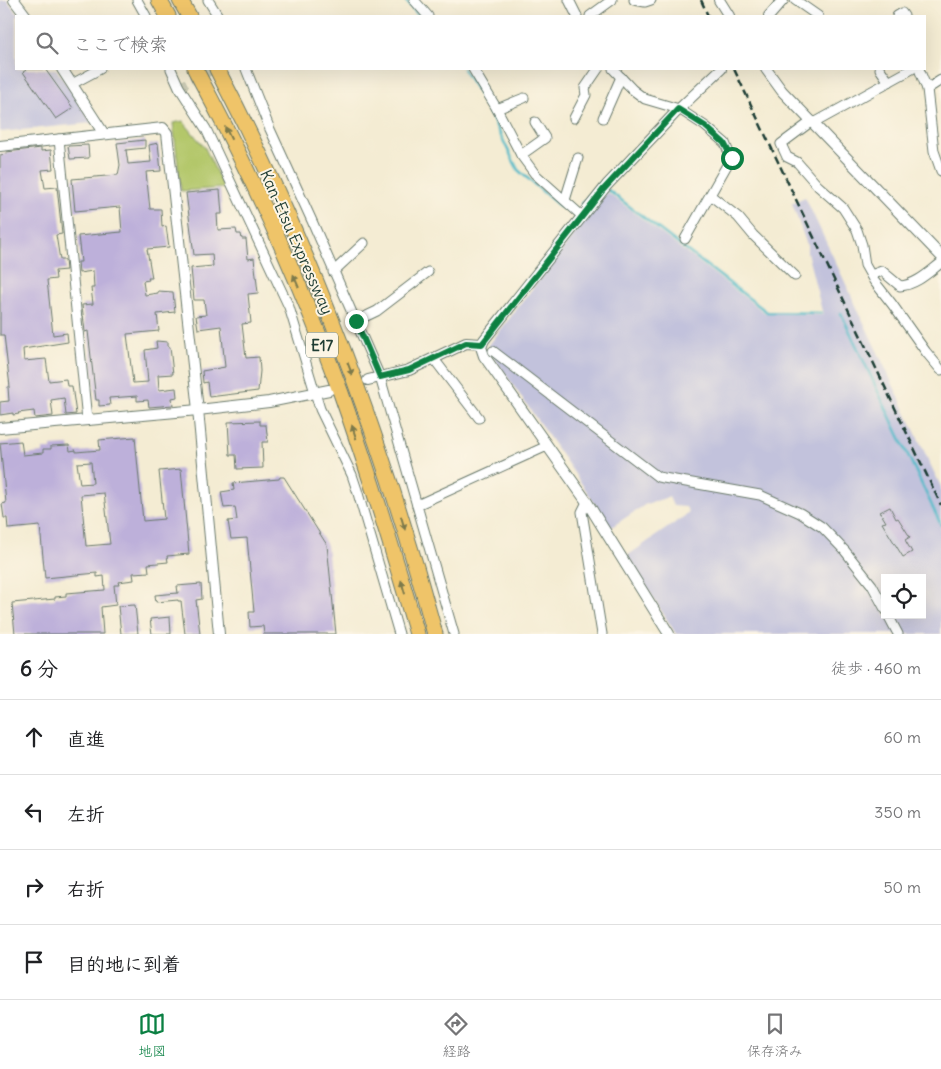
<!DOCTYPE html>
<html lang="ja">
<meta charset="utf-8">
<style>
:root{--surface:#fff;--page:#f6f6f6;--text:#202124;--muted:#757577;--line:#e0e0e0;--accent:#0b8043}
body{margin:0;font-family:Delius,"Klee One",sans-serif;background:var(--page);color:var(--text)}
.controls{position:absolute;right:15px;bottom:15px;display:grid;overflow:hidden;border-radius:0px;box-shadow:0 5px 20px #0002}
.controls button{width:45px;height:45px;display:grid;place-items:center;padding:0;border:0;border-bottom:1px solid var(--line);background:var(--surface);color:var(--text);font:25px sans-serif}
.stop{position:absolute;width:15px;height:15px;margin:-11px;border:4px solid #0b8043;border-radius:50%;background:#fff}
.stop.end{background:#0b8043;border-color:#fff;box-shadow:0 1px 5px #0008}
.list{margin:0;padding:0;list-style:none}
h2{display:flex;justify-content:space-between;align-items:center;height:65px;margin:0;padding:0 20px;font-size:21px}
h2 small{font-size:16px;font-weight:400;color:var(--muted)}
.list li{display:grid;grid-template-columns:32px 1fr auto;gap:15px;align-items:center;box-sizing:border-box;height:75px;padding:0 20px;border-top:1px solid var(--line)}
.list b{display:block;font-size:19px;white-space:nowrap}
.list em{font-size:16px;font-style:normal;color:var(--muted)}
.icon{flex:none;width:28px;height:28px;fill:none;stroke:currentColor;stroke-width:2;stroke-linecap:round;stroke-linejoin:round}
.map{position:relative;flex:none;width:941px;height:634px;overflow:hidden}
.search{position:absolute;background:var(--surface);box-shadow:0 5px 20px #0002;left:15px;right:15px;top:15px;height:55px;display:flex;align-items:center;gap:12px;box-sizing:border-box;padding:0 18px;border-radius:0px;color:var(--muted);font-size:19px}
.sheet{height:365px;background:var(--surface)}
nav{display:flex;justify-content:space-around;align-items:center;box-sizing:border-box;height:70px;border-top:1px solid var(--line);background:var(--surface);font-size:14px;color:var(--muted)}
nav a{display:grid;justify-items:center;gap:2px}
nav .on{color:var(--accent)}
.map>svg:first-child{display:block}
.industrial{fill:#c2c2dc;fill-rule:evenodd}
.green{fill:#b3c76b;stroke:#698250}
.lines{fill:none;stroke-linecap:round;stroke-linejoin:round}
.stream{stroke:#4ebac9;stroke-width:2.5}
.building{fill:#bdb0da;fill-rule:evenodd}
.minor-tunnel{stroke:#c9c9b3;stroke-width:9;stroke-dasharray:9 4.5;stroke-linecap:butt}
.minor-casing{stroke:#6a7a6c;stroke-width:11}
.tertiary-casing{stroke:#6a7a6c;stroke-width:12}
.motorway-casing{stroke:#6a7a6c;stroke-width:17}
.minor{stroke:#fff;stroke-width:9}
.tertiary{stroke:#fff;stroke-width:10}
.motorway{stroke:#efc469;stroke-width:15}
.rail{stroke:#1f3d34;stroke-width:2.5;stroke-dasharray:8 4;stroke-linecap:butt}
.oneway{fill:#7d7a4c}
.route{stroke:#0b8043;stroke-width:6}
.labels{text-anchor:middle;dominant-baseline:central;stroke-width:4;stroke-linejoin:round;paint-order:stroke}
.shield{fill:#fcf5e5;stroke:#617469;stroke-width:1}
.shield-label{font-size:15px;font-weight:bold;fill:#1f3d34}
.street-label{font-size:16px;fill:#1f3d34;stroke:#fcf5e5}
</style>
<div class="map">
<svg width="941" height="634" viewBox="0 0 941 634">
<rect width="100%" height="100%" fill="#fcf5e5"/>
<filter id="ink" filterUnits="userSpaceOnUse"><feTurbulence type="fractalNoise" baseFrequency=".02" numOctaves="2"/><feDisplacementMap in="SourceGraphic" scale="10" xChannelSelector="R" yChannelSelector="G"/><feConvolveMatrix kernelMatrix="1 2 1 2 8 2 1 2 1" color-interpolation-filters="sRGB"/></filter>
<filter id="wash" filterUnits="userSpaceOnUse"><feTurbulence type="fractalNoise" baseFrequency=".0096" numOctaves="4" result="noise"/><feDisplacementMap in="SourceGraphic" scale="20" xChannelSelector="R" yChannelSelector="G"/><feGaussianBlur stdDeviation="1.12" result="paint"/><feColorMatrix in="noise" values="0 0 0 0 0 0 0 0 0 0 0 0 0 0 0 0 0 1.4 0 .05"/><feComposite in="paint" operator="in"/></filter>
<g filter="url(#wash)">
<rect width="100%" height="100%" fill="#f4ecd3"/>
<g class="industrial">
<path d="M0,0h7l12,16h-3v53h40l36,54 -92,9z"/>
<path d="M607,192l158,121 58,2 -16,-63v-7l-15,-42 13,-6 136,290v147h-265l-49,-78 62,-43 -3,-6 -13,-1 -4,-9 -23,7 -36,24 -22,-35 -98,-141 -1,-7zM885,578h37v37h-37z"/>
</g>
<path class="green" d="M183,121l22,27 19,40 -43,3 -8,-68z"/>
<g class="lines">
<g class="stream">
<path d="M405,0l14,16"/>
<path d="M463,69l20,31 35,70 40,35 7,4"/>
<path d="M608,190l159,122 54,1"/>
<path d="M581,205l18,-21 5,3"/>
<path d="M841,313l100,212"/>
</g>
</g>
<g id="blocks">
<g class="building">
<path d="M28,69h17l28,39 -17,11 -33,-47z"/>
<path d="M145,140v8l-19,2 2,14 23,-2 -2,-17 9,-2 3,28 -15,1 4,37h11l1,18 4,-1 3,21 -22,2 5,29h-4l1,2 -6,1 2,14 13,-2v-2l15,1 2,20 -18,2 2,17 -32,3 6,49 15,-1 -3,-32 12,-2 -1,-7 12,1v5h2l3,27 -15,1 1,15 17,-2 1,9 -5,1 1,7 -24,2 -1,-7 -11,1v-5l-28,2 1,7 -11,1v-6h-3l-8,-69 -3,1 -3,-27 11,-1 -2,-16h3l-1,-17 -14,2 -1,-11h3l-3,-26 44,-4 -2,-25 -45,4 -3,-32 46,-4 2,-10 -3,-22z"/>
<path d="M88,145l1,13 -19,1 -2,-13z"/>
<path d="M41,148v3l10,-1 2,19 -11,1 3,18 12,-1 5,47 -6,1 4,25h5l1,10 -11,1 1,8 -9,1 6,55 14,-2 1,9 -45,7 1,12 22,-2 3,22 17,-2 1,7h5l4,28 -10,1 -2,-17 -13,2 2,16 -18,2 -1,-7 -16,2 1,1 -6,1v-2l-13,2v-13l9,-1 -1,-14h2l-6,-52h-4v-180l7,-1 -1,-2z"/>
<path d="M220,190l2,24h-5l1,16 18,-1 1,5h4l1,5h4l2,20 6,-1 4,35 -10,1 3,29 -9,1 4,34 13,-1 1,14 -2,20 -49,6 -2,-15 -4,1 -1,-12 23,-4 -4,-41 -23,3 -2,-13 10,-1 -2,-15h-10l-3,-32 22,-2 -1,-12 -18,1 -8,-62z"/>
<path d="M260,421v4h6l1,9 1,8h-6l1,26 -26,1 -1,-14h-6l-2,-33z"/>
<path d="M135,437l8,84 21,-2 -5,-48 22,-2 8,85 -22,2 1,6 -20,2 1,8 -16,1 1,7 -16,2 1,3h-5l2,20 -15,2 2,27h-88l-3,-31 43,-4v-2l11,-1v-3l39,-3 -1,-14 -7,1v-4l-52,5 -5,-52 -32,3 -1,-11h-3l-2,-14 4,-1 -6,-60 21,-2 2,14 20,-2v-4h8v-3l18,-1 1,6 6,-1v2l24,-2 -1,-10zM91,462l2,21 -13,1 -3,-21zM104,493l6,51 -24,2 -5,-51z"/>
<path d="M280,477h4l43,68 9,89h-72l-1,-8 -13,1 -1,-15h5l-7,-74 -16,1 -3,-18 9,-1 -2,-13 -11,1 -3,-16 13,-2 -1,-7 46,-4z"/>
<path d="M890,507l6,12 2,-1 12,19 -5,3 7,12 -9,5 -21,-34 4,-1 -6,-10z"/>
<path d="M201,584l1,15 -6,1 4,34h-15l-4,-33h-3v-1l-22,2 -1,-7 23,-2 -1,-7z"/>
<path d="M135,605l3,29h-17l-3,-28z"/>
<path d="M170,617l1,17h-19l-2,-15z"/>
</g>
</g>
</g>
<g filter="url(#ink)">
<use href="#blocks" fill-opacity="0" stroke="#6a7a6c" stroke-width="1"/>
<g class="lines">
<path class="minor-tunnel" d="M179,87l35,-18"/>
<defs>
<g id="minor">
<path d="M137,0l9,16"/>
<path d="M208,0l10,16"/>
<path d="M414,0l14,16"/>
<path d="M569,0l8,16"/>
<path d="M634,0l11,2 6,-2"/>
<path d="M795,0l23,16"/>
<path d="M590,16l22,-16"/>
<path d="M897,16l5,-3 2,3"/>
<path d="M171,69l8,18 27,42 83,178 31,102 32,66 5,15 42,144"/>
<path d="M246,69l23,58 43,94 68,156 74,257"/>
<path d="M473,69l24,40 24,46 14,19 47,42"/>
<path d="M613,69l20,21 12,9 34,10 26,17 20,17 6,15 -46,81"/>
<path d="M880,69l9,13"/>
<path d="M919,69l8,20 7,62 7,20"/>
<path d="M72,84l28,-15"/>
<path d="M927,89l14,-9"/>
<path d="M497,109l27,-11"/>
<path d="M574,118l12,-23 -1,-7 13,-19"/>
<path d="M603,118l18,-41"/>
<path d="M812,121l-31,23 6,13 10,5 21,24 25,22 14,22 5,15 3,20 9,16 18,23 34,48 15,18"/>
<path d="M814,123l98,-54"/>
<path d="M59,139l28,281"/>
<path d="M521,155l24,-17 -10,-16"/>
<path d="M710,195l28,22 15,18 42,41"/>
<path d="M565,200l13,-42"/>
<path d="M333,272l31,-29"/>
<path d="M871,275l11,-4 18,15c16,-1 29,-14 41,-23"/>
<path d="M356,321l21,-10 51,-39"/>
<path d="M493,351l165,126 102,18 40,18 22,14 23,24 27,34 13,24"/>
<path d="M434,359l45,59"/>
<path d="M587,502l-5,10 20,122"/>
<path d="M417,505l130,-59"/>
<path d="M888,615l10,19"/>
</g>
<g id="tertiary">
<path d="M14,0l12,16"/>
<path d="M719,0l10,16"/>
<path d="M769,16l14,-16"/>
<path d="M62,69l42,65"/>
<path d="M766,69l16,22 159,165"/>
<path d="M0,146l163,-18 4,5 31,277 21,224"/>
<path d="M368,380l41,-10 57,-27 16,1"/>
<path d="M0,428l198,-18 71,-8 60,-12"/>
<path d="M669,634l-82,-132 -103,-146 -3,-9 3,-7 123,-155 72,-76 42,-40"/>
</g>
<g id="motorway">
<path d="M159,0l9,16"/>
<path d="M180,0l9,16"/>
<path d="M195,69c56,104 105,212 146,324 28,79 53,160 76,241"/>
<path d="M217,69c94,179 165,370 218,565"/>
</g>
</defs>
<use href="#minor" class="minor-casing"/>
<use href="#tertiary" class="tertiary-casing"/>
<use href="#motorway" class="motorway-casing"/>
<use href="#minor" class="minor"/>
<use href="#tertiary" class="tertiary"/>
<use href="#motorway" class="motorway"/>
<g class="rail">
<path d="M701,0l7,16"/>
<path d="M734,69l207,436"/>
</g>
</g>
<defs><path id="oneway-solid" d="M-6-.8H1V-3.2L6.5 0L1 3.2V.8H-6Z" transform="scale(1.25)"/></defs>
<g class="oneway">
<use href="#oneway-solid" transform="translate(228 133) rotate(-116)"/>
<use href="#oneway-solid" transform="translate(296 281) rotate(-113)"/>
<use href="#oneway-solid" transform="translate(350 369) rotate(69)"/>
<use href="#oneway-solid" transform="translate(354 432) rotate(-108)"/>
<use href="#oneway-solid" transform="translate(403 523) rotate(73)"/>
<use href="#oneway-solid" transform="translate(403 587) rotate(-106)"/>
</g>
</g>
<g class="lines" filter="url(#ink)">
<path class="route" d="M356,321l24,56 29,-7 57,-27 16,1 121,-154 75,-81 27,17 19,17 8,15"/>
</g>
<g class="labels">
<rect class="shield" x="306" y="332.5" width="32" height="25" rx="4"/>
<g class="shield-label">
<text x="322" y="345">E17</text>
</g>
<g class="street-label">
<text transform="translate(297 242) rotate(66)">Kan-Etsu Expressway</text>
</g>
</g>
</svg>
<div class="controls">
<button><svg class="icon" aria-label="locate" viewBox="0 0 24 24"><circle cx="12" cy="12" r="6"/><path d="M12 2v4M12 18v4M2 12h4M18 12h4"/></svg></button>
</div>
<div class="stop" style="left:732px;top:158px"></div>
<div class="stop end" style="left:356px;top:321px"></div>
<div class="search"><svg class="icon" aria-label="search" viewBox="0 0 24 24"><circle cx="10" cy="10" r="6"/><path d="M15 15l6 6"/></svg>ここで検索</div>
</div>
<section class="sheet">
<h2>6 分<small>徒歩 · 460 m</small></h2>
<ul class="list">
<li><svg class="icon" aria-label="ahead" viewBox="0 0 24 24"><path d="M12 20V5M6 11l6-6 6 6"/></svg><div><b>直進</b></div><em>60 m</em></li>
<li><svg class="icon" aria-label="left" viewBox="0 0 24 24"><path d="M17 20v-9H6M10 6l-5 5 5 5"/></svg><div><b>左折</b></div><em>350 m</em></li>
<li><svg class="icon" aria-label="right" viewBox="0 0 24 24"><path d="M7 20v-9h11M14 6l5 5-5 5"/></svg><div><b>右折</b></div><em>50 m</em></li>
<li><svg class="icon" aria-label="arrive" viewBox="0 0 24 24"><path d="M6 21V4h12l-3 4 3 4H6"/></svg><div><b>目的地に到着</b></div></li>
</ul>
</section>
<nav>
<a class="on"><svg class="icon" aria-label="map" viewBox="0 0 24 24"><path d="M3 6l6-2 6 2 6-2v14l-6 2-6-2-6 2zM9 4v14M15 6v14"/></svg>地図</a>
<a><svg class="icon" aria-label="directions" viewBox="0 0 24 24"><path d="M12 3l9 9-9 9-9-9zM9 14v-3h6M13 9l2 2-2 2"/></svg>経路</a>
<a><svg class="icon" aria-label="saved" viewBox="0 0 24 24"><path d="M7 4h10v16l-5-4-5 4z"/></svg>保存済み</a>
</nav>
